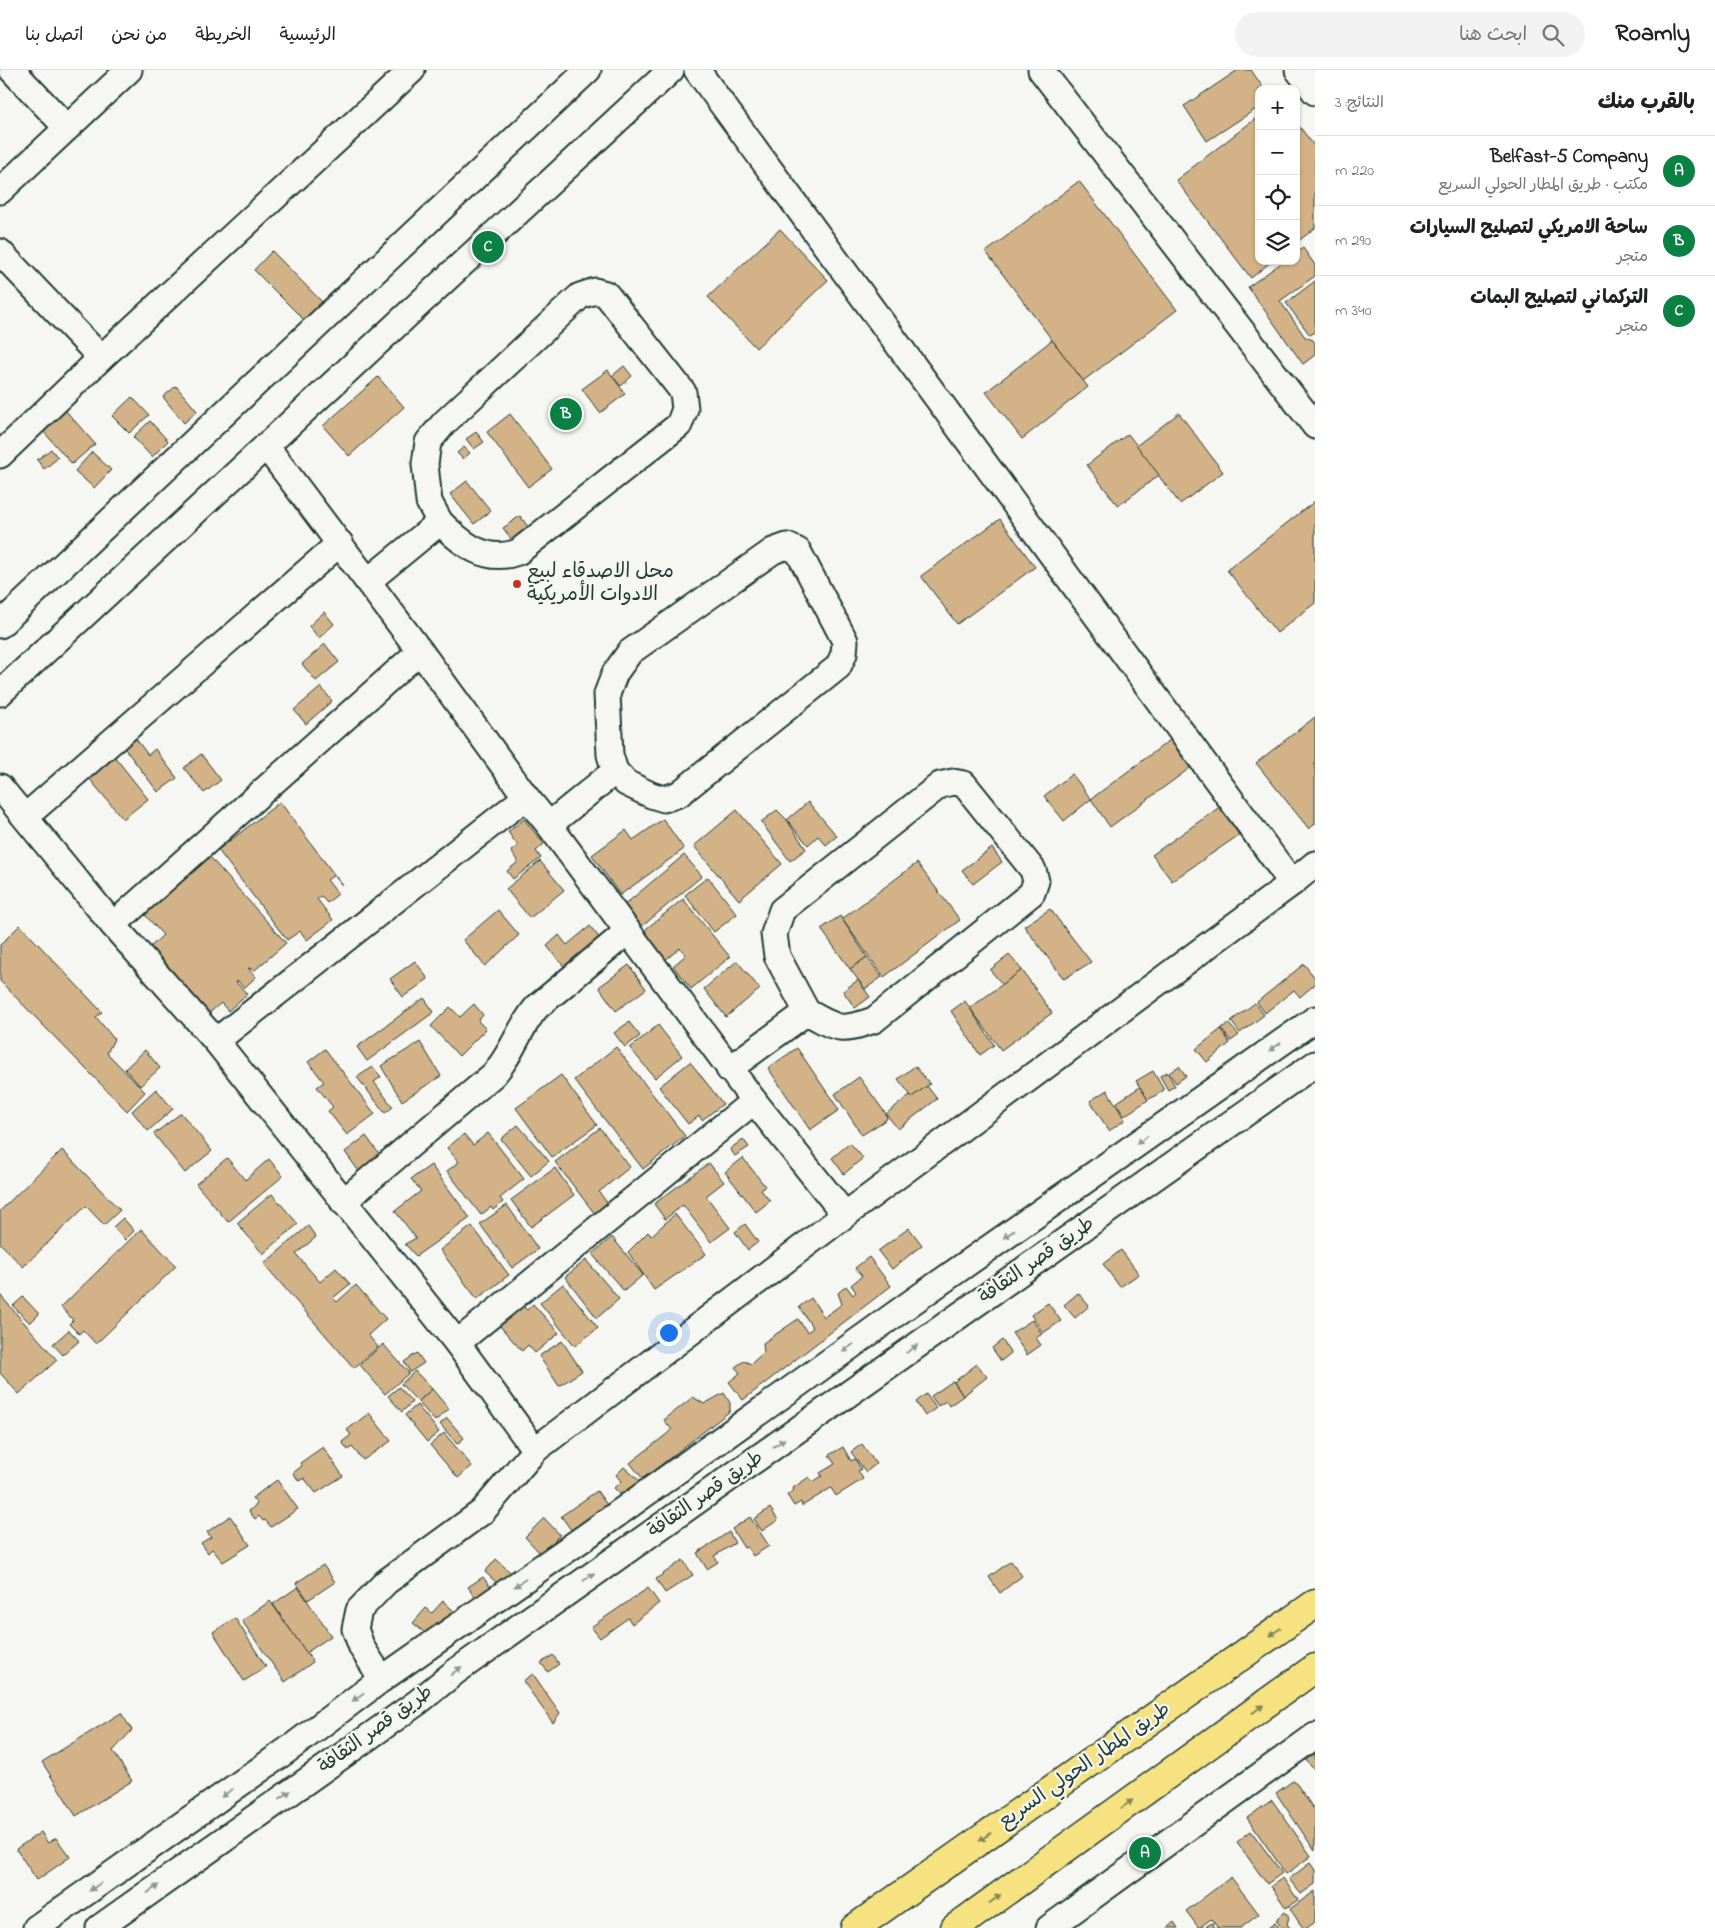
<!DOCTYPE html>
<html lang="ar">
<meta charset="utf-8">
<style>
:root{--surface:#fff;--page:#f2f2f2;--text:#202124;--muted:#757577;--line:#e0e0e0;--accent:#0b8043}
body{margin:0;font-family:"Indie Flower","Playpen Sans Arabic",sans-serif;background:var(--page);color:var(--text);direction:rtl}
.controls{position:absolute;right:15px;top:15px;display:grid;overflow:hidden;border-radius:10px;box-shadow:0 1px 4px #0004}
.controls button{width:45px;height:45px;display:grid;place-items:center;padding:0;border:0;border-bottom:1px solid var(--line);background:var(--surface);color:var(--text);font:25px sans-serif}
.you{position:absolute;left:668px;top:1262px;width:18px;height:18px;margin:-12px;border:4px solid #fff;border-radius:50%;background:#1a73e8;box-shadow:0 0 0 8px #1a73e833}
.badge{display:grid;place-items:center;width:32px;height:32px;border-radius:50%;background:var(--accent);color:#fff;font-size:16px;font-weight:700}
.pin{position:absolute;translate:-50% -50%;border:2px solid #fff;box-shadow:0 1px 5px #0006}
.list{margin:0;padding:0;list-style:none}
h2{display:flex;justify-content:space-between;align-items:center;height:65px;margin:0;padding:0 20px;font-size:21px}
h2 small{font-size:16px;font-weight:400;color:var(--muted)}
.list li{display:grid;grid-template-columns:32px 1fr auto;gap:15px;align-items:center;box-sizing:border-box;height:70px;padding:0 20px;border-top:1px solid var(--line)}
.list b{display:block;font-size:19px;white-space:nowrap}
.list p{margin:0;font-size:16px;white-space:nowrap;color:var(--muted)}
.list em{font-size:16px;font-style:normal;color:var(--muted)}
.icon{flex:none;width:28px;height:28px;fill:none;stroke:currentColor;stroke-width:2;stroke-linecap:round;stroke-linejoin:round}
.map{position:relative;flex:none;width:1315px;height:1858px;overflow:hidden;direction:ltr}
header{display:flex;align-items:center;gap:30px;box-sizing:border-box;height:70px;padding:0 25px;background:var(--surface);border-bottom:1px solid var(--line)}
header strong{font-size:24px}
nav{display:flex;gap:28px;margin-inline-start:auto;font-size:18px}
.search{width:350px;height:45px;background:var(--page);display:flex;align-items:center;gap:12px;box-sizing:border-box;padding:0 18px;border-radius:28px;color:var(--muted);font-size:19px}
main{display:flex}
aside{flex:1;background:var(--surface)}
.map>svg:first-child{display:block}
.building{fill:#d4b287;stroke:#1f3d34}
.lines{fill:none;stroke-linecap:round;stroke-linejoin:round}
.minor-casing{stroke:#1f3d34;stroke-width:29}
.highway-casing{stroke:#1f3d34;stroke-width:31}
.minor{stroke:#f6f6f2;stroke-width:25}
.highway{stroke:#f7e281;stroke-width:28}
.oneway{fill:#8a9a93}
.oneway2{fill:#808757}
.poi-dot{fill:#c8321e;stroke:#f6f6f2;stroke-width:2}
.labels{text-anchor:middle;dominant-baseline:central;stroke-width:4.5;stroke-linejoin:round;paint-order:stroke}
.poi-label{font-size:20px;fill:#1f3d34;stroke:#f6f6f2;text-anchor:start}
.street-label{font-size:20px;fill:#1f3d34;stroke:#f6f6f2}
</style>
<header>
<strong>Roamly</strong>
<div class="search"><svg class="icon" aria-label="search" viewBox="0 0 24 24"><circle cx="10" cy="10" r="6"/><path d="M15 15l6 6"/></svg>ابحث هنا</div>
<nav><a>الرئيسية</a><a>الخريطة</a><a>من نحن</a><a>اتصل بنا</a></nav>
</header>
<main>
<aside>
<h2>بالقرب منك<small>النتائج: 3</small></h2>
<ul class="list">
<li><span class="badge">A</span><div><b>Belfast-5 Company</b><p>مكتب · طريق المطار الحولي السريع</p></div><em>220 m</em></li>
<li><span class="badge">B</span><div><b>ساحة الامريكي لتصليح السيارات</b><p>متجر</p></div><em>290 m</em></li>
<li><span class="badge">C</span><div><b>التركماني لتصليح البمات</b><p>متجر</p></div><em>340 m</em></li>
</ul>
</aside>
<div class="map">
<svg width="1315" height="1858" viewBox="0 0 1315 1858">
<rect width="100%" height="100%" fill="#f6f6f2"/>
<filter id="ink" filterUnits="userSpaceOnUse"><feTurbulence type="fractalNoise" baseFrequency=".02" numOctaves="2"/><feDisplacementMap in="SourceGraphic" scale="10" xChannelSelector="R" yChannelSelector="G"/><feConvolveMatrix kernelMatrix="1 2 1 2 8 2 1 2 1" color-interpolation-filters="sRGB"/></filter>
<g filter="url(#ink)">
<g class="building">
<path d="M1238,0h13l13,19h-5v18l-52,34 -23,-35z"/>
<path d="M1259,46v145h13l-21,17 -75,-98z"/>
<path d="M1296,52l19,25v81l-19,15z"/>
<path d="M1079,111l98,129 -94,71 -97,-129z"/>
<path d="M780,159l48,51 -72,68 -48,-51z"/>
<path d="M1303,178l12,17v11l-35,25 25,36 8,3 2,3v12l-12,9 -55,-77 36,-26h12v-8z"/>
<path d="M272,181l55,56 -18,18 -55,-55z"/>
<path d="M1315,211v51l-5,3 -24,-32z"/>
<path d="M1052,270l36,47 -66,52 -36,-47z"/>
<path d="M624,296l8,10 -11,10 -9,-10z"/>
<path d="M608,300l17,24 -25,19 -18,-24z"/>
<path d="M378,307l26,30 -55,49 -26,-30z"/>
<path d="M176,316l21,25 -13,12 -21,-26z"/>
<path d="M132,327l17,18 -20,18 -17,-17z"/>
<path d="M66,341l29,33 -23,20 -29,-33z"/>
<path d="M1179,343l44,59 -43,32 -44,-58z"/>
<path d="M510,344l42,55 -24,18 -41,-55z"/>
<path d="M150,351l18,20 -16,16 -19,-20z"/>
<path d="M476,362l8,10 -10,7 -8,-10z"/>
<path d="M1128,364l31,41 -41,31 -31,-41z"/>
<path d="M464,377l6,6 -7,6 -6,-6z"/>
<path d="M51,379l7,9 -14,11 -7,-9z"/>
<path d="M92,382l19,18 -17,18 -19,-17z"/>
<path d="M467,411l24,30 -17,13 -24,-30z"/>
<path d="M1315,431v102l-38,30 -50,-63z"/>
<path d="M520,446l9,12 -17,12 -9,-12z"/>
<path d="M1000,449l35,48 -78,57 -36,-48z"/>
<path d="M324,542l10,12 -15,14 -10,-12z"/>
<path d="M325,574l14,18 -23,19 -14,-17z"/>
<path d="M321,617l11,14 -26,23 -12,-14z"/>
<path d="M1315,647v107l-6,5 -53,-66z"/>
<path d="M133,665l15,20 7,-6 22,29 -19,14 -36,-47z"/>
<path d="M1170,670l20,28 -80,59 -19,-28z"/>
<path d="M201,684l20,26 -17,13 -20,-25z"/>
<path d="M114,686l34,43 -25,20 -35,-42z"/>
<path d="M1072,704l19,25 -27,22 -20,-25z"/>
<path d="M280,732l62,83 -8,-10 -7,5 11,14 -11,9 -6,-7 -4,3 16,21 -26,20 -7,-9 -13,9 -69,-90z"/>
<path d="M808,732l29,34 -11,9 -8,-9 -10,9 -21,-25z"/>
<path d="M1221,736l18,29 -67,46 -20,-26z"/>
<path d="M737,740l45,54 -43,36 -45,-54z"/>
<path d="M777,740l10,10 19,29 -16,12 -29,-39z"/>
<path d="M524,749l20,25 -8,7 5,7 -28,21 -6,-8 11,-9 -7,-11 7,-5 -10,-14z"/>
<path d="M663,749l21,30 -64,46 -28,-40 34,-25 7,10z"/>
<path d="M992,778l10,14 -29,22 -11,-14z"/>
<path d="M208,785l78,88 -31,27 -7,-2 8,9 -12,11 -6,-7 -2,1 11,12 -19,17 -7,-8 -14,12 -59,-66 15,-14 -26,-29z"/>
<path d="M684,785l18,21 -62,52 -18,-21z"/>
<path d="M540,791l24,29 -34,28 -24,-29z"/>
<path d="M917,793l43,57 -76,57 -42,-58z"/>
<path d="M708,807l29,37 -23,18 -29,-37z"/>
<path d="M683,829l47,58 -39,32 -18,-23 13,-11 -6,-7 -16,13 -23,-28z"/>
<path d="M1050,839l41,53 -27,17 -40,-53z"/>
<path d="M498,840l21,25 -34,31 -22,-26z"/>
<path d="M840,846l27,41 -17,12 -29,-40z"/>
<path d="M20,855l82,87 -6,5 18,22 -7,14 38,39 -18,19 -127,-130v-36z"/>
<path d="M590,856l11,14 -35,29 -19,-23 12,-11 8,10z"/>
<path d="M1009,885l13,15 -19,15 -13,-15z"/>
<path d="M867,887l15,20 -17,12 -15,-20z"/>
<path d="M415,891l13,18 -25,18 -13,-18z"/>
<path d="M737,891l23,28 -34,28 -22,-28z"/>
<path d="M1304,894l11,14v6l-15,13 -6,-7 -29,23 -8,-11z"/>
<path d="M629,895l17,24 -30,22 -17,-24z"/>
<path d="M1022,900l30,43 -51,37 -31,-42z"/>
<path d="M858,910l12,17 -15,11 -12,-17z"/>
<path d="M424,928l10,14 -67,49 -10,-14z"/>
<path d="M965,931l29,44 -14,10 -29,-44z"/>
<path d="M1255,933l9,12 -24,18 -9,-12z"/>
<path d="M474,934l9,11 -5,6 8,8 -27,27 -28,-30 19,-19 10,10z"/>
<path d="M629,952l11,14 -15,11 -11,-14z"/>
<path d="M1228,953l11,12 -8,6 -10,-12z"/>
<path d="M658,955l24,31 -27,22 -25,-30z"/>
<path d="M1221,959l9,14 -23,19 -11,-13z"/>
<path d="M420,972l21,34 -39,25 -21,-35z"/>
<path d="M616,977l69,89 -42,33 -69,-89z"/>
<path d="M797,978l42,62 -29,20 -42,-62z"/>
<path d="M325,979l50,65 -28,21 -19,-24 5,-4 -16,-20 7,-5 -16,-20z"/>
<path d="M145,980l15,18 -20,18 -15,-17z"/>
<path d="M690,992l33,42 -21,16 -3,-4 -11,8 -29,-37z"/>
<path d="M915,996l15,18 -18,13 -14,-18z"/>
<path d="M1179,996l7,10 -10,7 -7,-10z"/>
<path d="M373,997l8,10 -7,5 19,25 -8,6 -28,-36z"/>
<path d="M1153,1001l11,19 -16,10 -12,-19z"/>
<path d="M1167,1002l8,14 -7,4 -8,-14z"/>
<path d="M561,1005l36,50 -45,32 -36,-49z"/>
<path d="M859,1007l27,37 1,5 -25,16 -27,-41z"/>
<path d="M927,1016l10,13 -39,30 -12,-15 24,-19 2,2z"/>
<path d="M1140,1017l8,13 -24,16 -8,-13z"/>
<path d="M156,1019l17,20 -25,22 -16,-20z"/>
<path d="M1107,1020l18,30 -16,11 -19,-30z"/>
<path d="M181,1043l31,38 -27,22 -31,-39z"/>
<path d="M518,1055l31,36 -18,15 -30,-37z"/>
<path d="M600,1058l30,39 -31,25 9,12 -13,10 -40,-52z"/>
<path d="M488,1063l36,46 -24,19 3,4 -10,8 -2,-3 -10,8 -34,-44 12,-9 -12,-14 17,-14 9,11z"/>
<path d="M366,1066l19,26 -22,15 -18,-25z"/>
<path d="M743,1069l6,8 -14,9 -5,-7z"/>
<path d="M850,1073l13,15 -19,16 -12,-16z"/>
<path d="M62,1080l58,60 -16,15 -18,-19 -63,61 -23,-24v-32z"/>
<path d="M227,1088l18,22 24,-21 14,17 -55,46 -32,-38z"/>
<path d="M743,1088l22,28 -4,4 9,11 -14,11 -31,-40z"/>
<path d="M709,1093l15,19 -18,14 24,32 -19,14 -28,-37 -18,14 -11,-15z"/>
<path d="M431,1095l39,53 -54,38 -11,-12 11,-6 -21,-27 26,-20 -10,-12z"/>
<path d="M555,1098l19,27 -43,32 -20,-27z"/>
<path d="M272,1124l26,30 -35,30 -26,-31z"/>
<path d="M507,1135l31,44 -26,19 -32,-44z"/>
<path d="M675,1144l31,40 -52,36 -26,-38 20,-20 3,4z"/>
<path d="M123,1148l11,13 -9,9 -12,-13z"/>
<path d="M745,1154l13,18 -10,8 -13,-18z"/>
<path d="M308,1156l8,11 -20,17 24,28 16,-14 14,16 -17,14 4,4 19,-17 30,34 -18,16 10,12 -24,21 -90,-104z"/>
<path d="M472,1156l37,49 -32,24 -37,-49z"/>
<path d="M909,1158l13,17 -30,24 -14,-18z"/>
<path d="M141,1159l35,37 -80,78 -13,-14 -4,4 -10,-10 4,-4 -12,-13z"/>
<path d="M612,1167l31,38 -19,16 -32,-37z"/>
<path d="M1121,1180l18,24 -19,13 -17,-23z"/>
<path d="M869,1187l22,29 -148,114 -14,-18 11,-9 -5,-6 9,-6 7,3 13,-12 -1,-9 35,-24 9,13 6,-4 -14,-21 12,-9 13,19 18,-13 -4,-11 8,-7 7,9 3,-3 -5,-7 11,-9 -7,-8z"/>
<path d="M586,1190l33,39 -22,19 -32,-41z"/>
<path d="M563,1214l35,44 -23,18 -35,-43z"/>
<path d="M1078,1223l11,13 -14,12 -11,-13z"/>
<path d="M0,1225l57,65 -38,34 -19,-21z"/>
<path d="M23,1227l16,17 -9,9 -17,-17z"/>
<path d="M1048,1233l13,18 -18,12 -12,-18z"/>
<path d="M521,1234l6,6 6,-6 26,29 -24,20 -7,-8 -6,6 -24,-27z"/>
<path d="M1032,1250l10,14 -6,4 5,7 -14,10 -15,-22z"/>
<path d="M69,1260l10,11 -16,14 -10,-11z"/>
<path d="M1002,1270l9,13 -10,8 -9,-13z"/>
<path d="M562,1271l20,30 -23,15 -20,-30z"/>
<path d="M383,1274l26,29 -24,21 -25,-29z"/>
<path d="M417,1283l7,10 -14,9 -6,-10z"/>
<path d="M977,1294l10,13 -24,19 -9,-14z"/>
<path d="M415,1301l17,18 -14,13 -17,-18z"/>
<path d="M953,1311l10,15 -14,10 -3,-5 -8,5 -7,-10z"/>
<path d="M399,1317l13,15 -10,10 -14,-16z"/>
<path d="M432,1319l17,20 -14,12 -17,-19z"/>
<path d="M724,1323l6,10v8l-87,68 -13,-16 42,-33 -8,-10 29,-23 11,7z"/>
<path d="M926,1324l10,14 -11,8 -9,-14z"/>
<path d="M417,1335l22,27 -12,10 -22,-27z"/>
<path d="M369,1343l22,28 -28,19 -11,-13 -4,3 -6,-8 9,-7 -4,-5z"/>
<path d="M447,1348l17,20 -7,6 -17,-20z"/>
<path d="M444,1363l28,33 -14,12 -28,-33z"/>
<path d="M862,1374l14,20 -10,8 -15,-20z"/>
<path d="M323,1377l20,29 -27,17 -12,-15 -5,3 -6,-8 9,-7 -2,-3z"/>
<path d="M843,1377l8,14 4,-2 6,10 -3,2 5,8 -27,17 -5,-8 -29,18 -1,-4 -7,4 -7,-11 7,-5 -1,-2 16,-11 4,5 9,-6 -2,-3 15,-9 -6,-9z"/>
<path d="M624,1397l19,17 -20,13 -9,-9 7,-7 -5,-6z"/>
<path d="M277,1410l21,29 -27,18 -6,-7 -2,1 -4,-5 -4,3 -6,-8 8,-7 -5,-6z"/>
<path d="M597,1421l13,18 -36,25 -13,-18z"/>
<path d="M770,1438l8,12 -16,11 -8,-12z"/>
<path d="M230,1446l20,29 -27,17 -11,-13 -4,4 -7,-10 10,-6 -4,-5z"/>
<path d="M750,1447l19,29 -16,10 -6,-9 -3,1 -12,-19z"/>
<path d="M544,1448l16,17 -19,19 -16,-17z"/>
<path d="M729,1462l6,11 -21,13 4,6 -11,7 -10,-16z"/>
<path d="M496,1489l15,14 -11,13 -15,-14z"/>
<path d="M683,1490l10,15 -28,18 -9,-14z"/>
<path d="M1011,1491l11,15 -22,17 -11,-16z"/>
<path d="M323,1495l12,17 -27,18 -12,-17z"/>
<path d="M483,1507l8,11 -15,10 -8,-11z"/>
<path d="M298,1517l33,49 -25,17 -33,-49z"/>
<path d="M648,1518l11,15 -27,21 -4,-6 -28,20 -9,-11z"/>
<path d="M270,1531l43,61 -28,20 -43,-61z"/>
<path d="M443,1531l13,12 -13,14 -6,-5 -11,12 -13,-11 13,-15 6,5z"/>
<path d="M235,1548l31,49 -22,14 -31,-49z"/>
<path d="M553,1585l6,9 -11,8 -7,-9z"/>
<path d="M533,1604l27,39 -7,10 -30,-42z"/>
<path d="M121,1643l11,17 -19,21 19,30 -56,35 -34,-54z"/>
<path d="M1315,1673v28l-14,-17z"/>
<path d="M1294,1710l21,31v40l-39,-58z"/>
<path d="M1272,1730l39,56 -25,18 -39,-56z"/>
<path d="M1251,1761l31,42 -15,11 -30,-42z"/>
<path d="M41,1762l7,11 8,-5 14,19 -33,23 -21,-31z"/>
<path d="M1310,1793l5,7v14l-14,10 -12,-15z"/>
<path d="M1231,1807l28,37 -18,14h-23l-7,-9 -12,9 -13,-17z"/>
<path d="M1283,1808l15,22 -12,8 -15,-22z"/>
<path d="M1315,1821v31l-8,6h-4l-13,-19z"/>
<path d="M1285,1842l4,5 -2,7 3,4h-8l-6,-8z"/>
<path d="M1174,1852l4,6h-11z"/>
<path d="M1212,1853l3,5h-12z"/>
<path d="M1275,1853l3,5h-10z"/>
</g>
<g class="lines">
<defs>
<g id="minor">
<path d="M12,0l55,58"/>
<path d="M697,0l595,813"/>
<path d="M1041,0l274,356"/>
<path d="M1298,0l17,22"/>
<path d="M0,121l129,-121"/>
<path d="M0,182l101,106"/>
<path d="M266,376l154,205 106,146 23,28 205,276 91,114"/>
<path d="M0,385l101,-97 311,-288"/>
<path d="M787,476l11,5 47,90 -1,13 -6,13 -159,127 -15,5 -13,-4 -25,-12 -11,-12 -5,-16 -3,-61 8,-21 15,-21 143,-101z"/>
<path d="M368,511l72,-59c22,22 46,42 78,30l161,-127 6,-16 -2,-17 -77,-98 -11,-3 -15,5 -136,127 -16,19 -3,22 4,38 11,20"/>
<path d="M0,555l588,-555"/>
<path d="M0,623l671,-623"/>
<path d="M0,717l113,138 103,116 310,-244"/>
<path d="M25,747l315,-274"/>
<path d="M549,755l66,-54"/>
<path d="M113,855l307,-274"/>
<path d="M216,971l241,302 78,107"/>
<path d="M729,999l78,-57c30,17 33,20 67,8l158,-127 4,-12 -3,-11 -69,-86 -11,-2 -13,3 -158,125 -8,24 3,22 30,56"/>
<path d="M343,1132l150,-127c19,-20 26,-48 44,-68l91,-76"/>
<path d="M457,1273l297,-242"/>
<path d="M382,1609l-20,-31 -7,-19 4,-19 27,-28 96,-70 53,-62 310,-235 447,-332 23,-19"/>
<path d="M36,1858l257,-182 89,-67 206,-144 327,-235 400,-281"/>
<path d="M99,1858l319,-226 37,-30 860,-608"/>
<path d="M1049,1858l266,-192"/>
</g>
<g id="highway">
<path d="M855,1858l460,-324"/>
<path d="M955,1858l360,-260"/>
</g>
</defs>
<use href="#minor" class="minor-casing"/>
<use href="#highway" class="highway-casing"/>
<use href="#minor" class="minor"/>
<use href="#highway" class="highway"/>
</g>
<defs><path id="oneway-solid" d="M-6-.8H1V-3.2L6.5 0L1 3.2V.8H-6Z" transform="scale(1.25)"/></defs>
<g class="oneway">
<use href="#oneway-solid" transform="translate(1275 977) rotate(145)"/>
<use href="#oneway-solid" transform="translate(1142 1070) rotate(145)"/>
<use href="#oneway-solid" transform="translate(1009 1164) rotate(145)"/>
<use href="#oneway-solid" transform="translate(848 1278) rotate(144)"/>
<use href="#oneway-solid" transform="translate(912 1279) rotate(-35)"/>
<use href="#oneway-solid" transform="translate(779 1373) rotate(-35)"/>
<use href="#oneway-solid" transform="translate(589 1507) rotate(-35)"/>
<use href="#oneway-solid" transform="translate(520 1513) rotate(145)"/>
<use href="#oneway-solid" transform="translate(456 1601) rotate(-37)"/>
<use href="#oneway-solid" transform="translate(358 1627) rotate(143)"/>
<use href="#oneway-solid" transform="translate(227 1723) rotate(145)"/>
<use href="#oneway-solid" transform="translate(285 1725) rotate(-36)"/>
<use href="#oneway-solid" transform="translate(95 1817) rotate(145)"/>
<use href="#oneway-solid" transform="translate(153 1819) rotate(-36)"/>
</g>
<g class="oneway2">
<use href="#oneway-solid" transform="translate(1275 1562) rotate(145)"/>
<use href="#oneway-solid" transform="translate(1258 1639) rotate(-36)"/>
<use href="#oneway-solid" transform="translate(1127 1734) rotate(-36)"/>
<use href="#oneway-solid" transform="translate(985 1767) rotate(145)"/>
<use href="#oneway-solid" transform="translate(995 1829) rotate(-36)"/>
</g>
</g>
<circle class="poi-dot" cx="517" cy="514" r="5"/>
<g class="labels">
<g class="poi-label">
<text x="527" y="502">محل الاصدقاء لبيع<tspan x="527" dy="23">الادوات الأمريكية</tspan></text>
</g>
<g class="street-label">
<text transform="translate(1037 1191) rotate(-35)">طريق قصر الثقافة</text>
<text transform="translate(706 1425) rotate(-35)">طريق قصر الثقافة</text>
<text transform="translate(376 1660) rotate(-36)">طريق قصر الثقافة</text>
<text transform="translate(1085 1696) rotate(-35)">طريق المطار الحولي السريع</text>
</g>
</g>
</svg>
<div class="controls">
<button>+</button>
<button>−</button>
<button><svg class="icon" aria-label="locate" viewBox="0 0 24 24"><circle cx="12" cy="12" r="6"/><path d="M12 2v4M12 18v4M2 12h4M18 12h4"/></svg></button>
<button><svg class="icon" aria-label="layers" viewBox="0 0 24 24"><path d="M12 4l9 5-9 5-9-5zM3 14l9 5 9-5"/></svg></button>
</div>
<div class="you"></div>
<div class="pin badge" style="left:1145px;top:1783px">A</div>
<div class="pin badge" style="left:566px;top:344px">B</div>
<div class="pin badge" style="left:488px;top:177px">C</div>
</div>
</main>
